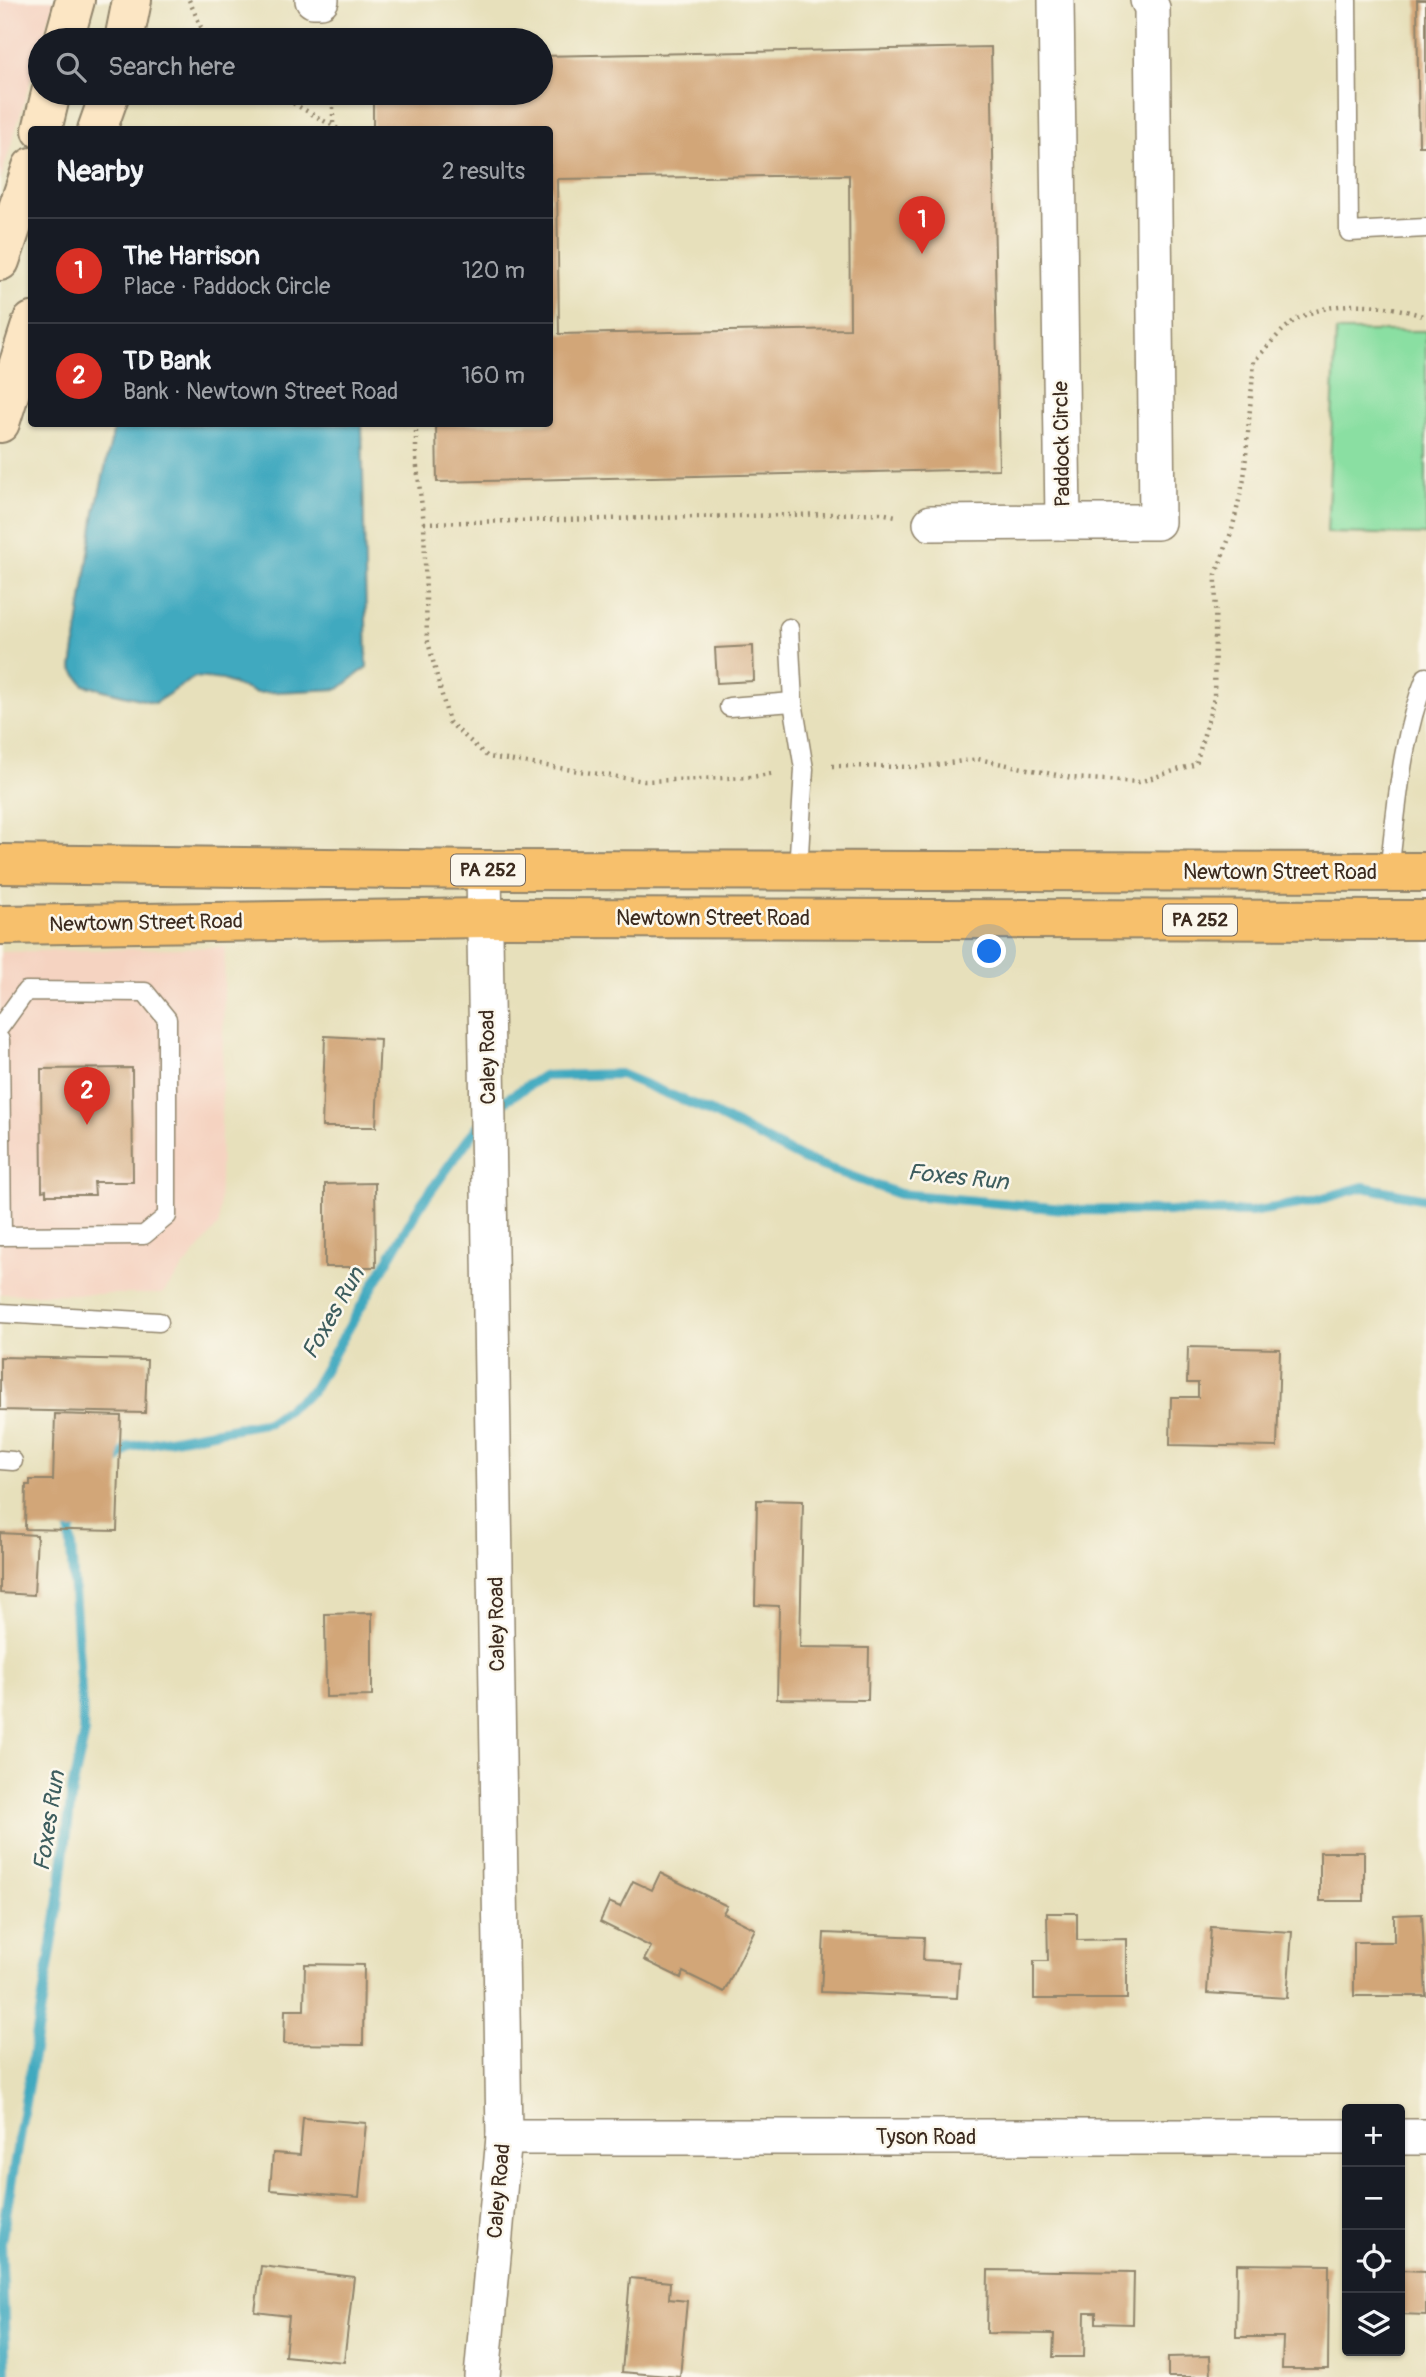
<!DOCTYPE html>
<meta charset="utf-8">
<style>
:root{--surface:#171b24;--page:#20242c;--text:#f1f3f6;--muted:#9ea1a6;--line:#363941;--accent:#d93025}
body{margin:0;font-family:Pangolin,sans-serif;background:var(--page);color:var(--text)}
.controls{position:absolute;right:21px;bottom:21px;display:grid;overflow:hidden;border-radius:7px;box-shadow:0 2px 5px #0004}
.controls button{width:63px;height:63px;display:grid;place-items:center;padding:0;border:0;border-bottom:2px solid var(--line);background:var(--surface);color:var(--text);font:35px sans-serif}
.you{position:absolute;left:990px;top:952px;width:24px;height:24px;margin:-18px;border:5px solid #fff;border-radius:50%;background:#1a73e8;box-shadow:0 0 0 10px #1a73e833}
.badge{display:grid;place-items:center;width:46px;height:46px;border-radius:50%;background:var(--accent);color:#fff;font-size:23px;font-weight:700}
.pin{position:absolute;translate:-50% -58px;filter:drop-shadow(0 2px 4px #0008)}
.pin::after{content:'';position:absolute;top:37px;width:24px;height:21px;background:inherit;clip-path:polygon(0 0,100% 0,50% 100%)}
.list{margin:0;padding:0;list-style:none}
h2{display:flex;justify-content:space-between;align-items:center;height:91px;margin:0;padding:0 28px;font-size:30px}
h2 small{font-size:23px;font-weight:400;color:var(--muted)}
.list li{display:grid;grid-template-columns:46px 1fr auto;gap:21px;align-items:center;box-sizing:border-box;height:105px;padding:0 28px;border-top:2px solid var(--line)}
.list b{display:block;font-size:26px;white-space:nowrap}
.list p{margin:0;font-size:23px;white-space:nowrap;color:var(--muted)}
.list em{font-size:23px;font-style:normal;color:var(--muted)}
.icon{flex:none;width:38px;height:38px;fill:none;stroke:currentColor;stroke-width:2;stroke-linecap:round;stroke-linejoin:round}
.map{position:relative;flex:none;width:1426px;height:2377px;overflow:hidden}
.search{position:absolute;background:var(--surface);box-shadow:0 2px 5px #0004;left:28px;top:28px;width:525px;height:77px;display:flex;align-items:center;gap:18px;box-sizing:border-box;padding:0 24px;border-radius:38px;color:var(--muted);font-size:26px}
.panel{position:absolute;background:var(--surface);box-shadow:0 2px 5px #0004;left:28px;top:126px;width:525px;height:301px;border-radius:7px}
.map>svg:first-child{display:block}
.built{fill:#f5d3c1}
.green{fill:#8adfa2;stroke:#628460;stroke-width:2}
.water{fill:#40a9bf;stroke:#3e6a6e;stroke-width:2}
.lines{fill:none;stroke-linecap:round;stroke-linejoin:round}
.stream{stroke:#40a9bf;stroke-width:10}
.building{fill:#d2a678;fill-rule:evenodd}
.lane-casing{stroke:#91856c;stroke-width:21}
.street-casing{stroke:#91856c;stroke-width:38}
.secondary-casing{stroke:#91856c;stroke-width:42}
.primary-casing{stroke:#91856c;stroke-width:42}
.path{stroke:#91856c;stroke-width:4.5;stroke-dasharray:2 5;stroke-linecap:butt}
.lane{stroke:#fff;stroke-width:18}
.street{stroke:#fff;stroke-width:35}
.secondary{stroke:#fce6c4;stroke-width:38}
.primary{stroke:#f7c06c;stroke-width:38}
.labels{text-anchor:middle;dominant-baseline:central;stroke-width:5;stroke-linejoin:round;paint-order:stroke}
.shield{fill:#fbf7ec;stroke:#75685c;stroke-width:2}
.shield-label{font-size:19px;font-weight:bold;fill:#3b2a1e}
.street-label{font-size:21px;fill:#3b2a1e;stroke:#fbf7ec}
.water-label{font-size:23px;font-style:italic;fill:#3d5d5e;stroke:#fbf7ec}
</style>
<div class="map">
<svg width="1426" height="2377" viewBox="0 0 1426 2377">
<rect width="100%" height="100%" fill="#fbf7ec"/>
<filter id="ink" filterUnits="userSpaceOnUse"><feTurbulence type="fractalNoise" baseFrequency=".0143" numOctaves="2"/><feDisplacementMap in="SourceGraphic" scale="14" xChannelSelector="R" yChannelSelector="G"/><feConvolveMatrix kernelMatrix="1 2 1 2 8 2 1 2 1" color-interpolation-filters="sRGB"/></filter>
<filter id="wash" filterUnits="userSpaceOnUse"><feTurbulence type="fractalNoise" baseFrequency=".00686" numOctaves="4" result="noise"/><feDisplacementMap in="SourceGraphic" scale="28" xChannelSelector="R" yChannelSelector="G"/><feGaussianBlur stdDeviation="1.57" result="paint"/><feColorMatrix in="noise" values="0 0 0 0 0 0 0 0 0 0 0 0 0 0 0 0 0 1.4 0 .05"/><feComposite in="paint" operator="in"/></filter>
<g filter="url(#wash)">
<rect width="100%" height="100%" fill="#e7e0bb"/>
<g class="built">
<path d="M0,0h55l-12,40h-3v9l-40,133z"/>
<path d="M225,947l-6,277 -57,70h-162v-342z"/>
</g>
<path class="green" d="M1336,331h90v204l-99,-2z"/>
<path class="water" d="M115,424h247l5,243 -28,22 -83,4 -33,-13 -28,-3 -40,26 -71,-18 -12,-17 23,-156z"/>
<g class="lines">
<g class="stream">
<path d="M495,1107l48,-31 77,-2 87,36 96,49 96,35 175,16 177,2 58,-10 54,-15 63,12"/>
<path d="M112,1465l17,-18 140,-25 43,-31 107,-184 59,-81"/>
<path d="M6,2377l-5,-134 56,-328 15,-125 12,-53 -14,-205 7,-13"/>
</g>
</g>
<g id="blocks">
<g class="building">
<path d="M1417,0h9v146h-7z"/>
<path d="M991,47l8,422 -562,13 -1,-58h114v-294h-177v-37h168v-37zM849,175l1,154 -291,5 -2,-155z"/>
<path d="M753,646l1,35 -37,2 -2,-35z"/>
<path d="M325,1036l55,3 -4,88h-54z"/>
<path d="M132,1068l1,114h-39l1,13h-49v-5l-4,1 -1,-122z"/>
<path d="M375,1183l1,84h-51v-83z"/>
<path d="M1188,1347l92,2 -3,98 -107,-2 1,-48h27v-14h-11z"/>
<path d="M0,1357l147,3 -2,53 -145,-3z"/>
<path d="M55,1414l66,2 -4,115 -92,-2 1,-44h4v-5h23z"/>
<path d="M757,1500l46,1 -3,146 69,1 -1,52 -91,-1 2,-93 -24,-1z"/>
<path d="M0,1533l37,2 -3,60 -34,-2z"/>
<path d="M372,1613v83l-46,1 -1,-83z"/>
<rect x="1320" y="1852" width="44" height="49"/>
<path d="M660,1873l67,33 -4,7 32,16 -31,63 -41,-20 -2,6 -37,-18 7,-13 -51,-25 9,-20 11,5 13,-26 19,9z"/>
<path d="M1047,1913h30v27l50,-1v60h-93v-38h14z"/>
<path d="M1422,1914l4,82h-72v-54h40v-27z"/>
<path d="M1211,1927l81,5 -5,66 -80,-5z"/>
<path d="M824,1933l100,4 -1,23 36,2 -2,36 -136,-6z"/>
<path d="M305,1964l59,1 -1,80 -79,-1 1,-34h19z"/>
<path d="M303,2118l63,5 -7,74 -89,-7 3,-37 27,2z"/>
<path d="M1237,2264l92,1 -1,104h-46l1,-32h-47z"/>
<path d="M261,2266l93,11 -10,85 -59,-6 4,-40 -34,-4z"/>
<path d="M988,2270l146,2 -1,52 -37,-1v-10h-11l-1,44h-31l1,-23 -67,-1z"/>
<path d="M1400,2270l26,1v44l-26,-1z"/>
<path d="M630,2278l40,4 -1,17 18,2 -7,76 -58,-5z"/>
<path d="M1210,2356l1,21h-43v-20z"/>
</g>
</g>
</g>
<g filter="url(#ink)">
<use href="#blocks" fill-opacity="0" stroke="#91856c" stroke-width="2"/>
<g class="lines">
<defs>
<g id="lane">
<path d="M1347,0l2,232 77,-4"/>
<path d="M789,628l4,74 11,67 -6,102"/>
<path d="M729,707l64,-5"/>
<path d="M1389,872c8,-65 12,-134 37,-195"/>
<path d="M0,1027l26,-36 119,1 22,27v197l-23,19 -144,1"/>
<path d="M0,1040l2,196"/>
<path d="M0,1313l159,9"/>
<path d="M0,1460l13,1"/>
</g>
<g id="street">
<path d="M313,0h8"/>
<path d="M1056,0l7,522h94l-5,-514 -4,-8"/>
<path d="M931,523l132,-1"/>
<path d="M504,2137h843"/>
<path d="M1400,2137h26"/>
<path d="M482,2377l22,-240 -20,-1267"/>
</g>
<g id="secondary">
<path d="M64,40l11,-40"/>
<path d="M124,40l8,-40"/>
<path d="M42,130l9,-37"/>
<path d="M97,130l13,-37"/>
<path d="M0,261l32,-94"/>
<path d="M0,423l32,-101"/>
</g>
<g id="primary">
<path d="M0,864l484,6 942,2"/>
<path d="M0,925l486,-7 940,2"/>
</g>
</defs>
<use href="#lane" class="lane-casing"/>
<use href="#street" class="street-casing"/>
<use href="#secondary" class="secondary-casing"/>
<use href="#primary" class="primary-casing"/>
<g class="path">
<path d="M189,0l12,27 12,13"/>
<path d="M275,93l65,37"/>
<path d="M333,123v-30"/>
<path d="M416,424v35l8,64 3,115 22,84 39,35 156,24 108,-4 23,-4"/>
<path d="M424,523l456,-10 16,3"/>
<path d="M832,766l88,1 58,-8 94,19 67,4 57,-18 18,-66 2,-124 16,-44 12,-51 10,-118c13,-13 28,-33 43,-42 40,-21 89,-16 129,-2"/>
</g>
<use href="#lane" class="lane"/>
<use href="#street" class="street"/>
<use href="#secondary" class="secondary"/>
<use href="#primary" class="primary"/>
</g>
</g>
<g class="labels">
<g class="shield">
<rect x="451" y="854.5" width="74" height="31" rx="5"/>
<rect x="1163" y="904.5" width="74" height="31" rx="5"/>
</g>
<g class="shield-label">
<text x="488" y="870">PA 252</text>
<text x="1200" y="920">PA 252</text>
</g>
<g class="street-label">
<text transform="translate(1062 444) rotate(-91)">Paddock Circle</text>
<text x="1280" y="872">Newtown Street Road</text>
<text x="713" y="918">Newtown Street Road</text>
<text transform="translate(146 923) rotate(-1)">Newtown Street Road</text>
<text transform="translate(488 1057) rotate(-91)">Caley Road</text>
<text transform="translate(497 1624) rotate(-91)">Caley Road</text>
<text x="926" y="2137">Tyson Road</text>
<text transform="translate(499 2191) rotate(-85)">Caley Road</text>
</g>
<g class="water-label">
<text transform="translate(958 1177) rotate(6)">Foxes Run</text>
<text transform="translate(333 1313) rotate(-60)">Foxes Run</text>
<text transform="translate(49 1821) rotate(-81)">Foxes Run</text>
</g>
</g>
</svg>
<div class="controls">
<button>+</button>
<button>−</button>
<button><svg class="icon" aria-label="locate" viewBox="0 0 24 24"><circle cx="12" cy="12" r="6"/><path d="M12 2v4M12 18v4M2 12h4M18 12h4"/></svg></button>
<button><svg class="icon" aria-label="layers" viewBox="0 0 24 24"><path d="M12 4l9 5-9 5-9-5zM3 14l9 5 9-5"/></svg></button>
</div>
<div class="you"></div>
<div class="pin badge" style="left:922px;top:254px">1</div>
<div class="pin badge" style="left:87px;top:1125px">2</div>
<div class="search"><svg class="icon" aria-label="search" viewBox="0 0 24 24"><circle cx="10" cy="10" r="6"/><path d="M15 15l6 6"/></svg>Search here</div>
<section class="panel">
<h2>Nearby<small>2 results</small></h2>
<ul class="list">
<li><span class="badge">1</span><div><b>The Harrison</b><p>Place · Paddock Circle</p></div><em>120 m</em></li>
<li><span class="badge">2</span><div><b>TD Bank</b><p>Bank · Newtown Street Road</p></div><em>160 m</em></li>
</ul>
</section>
</div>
